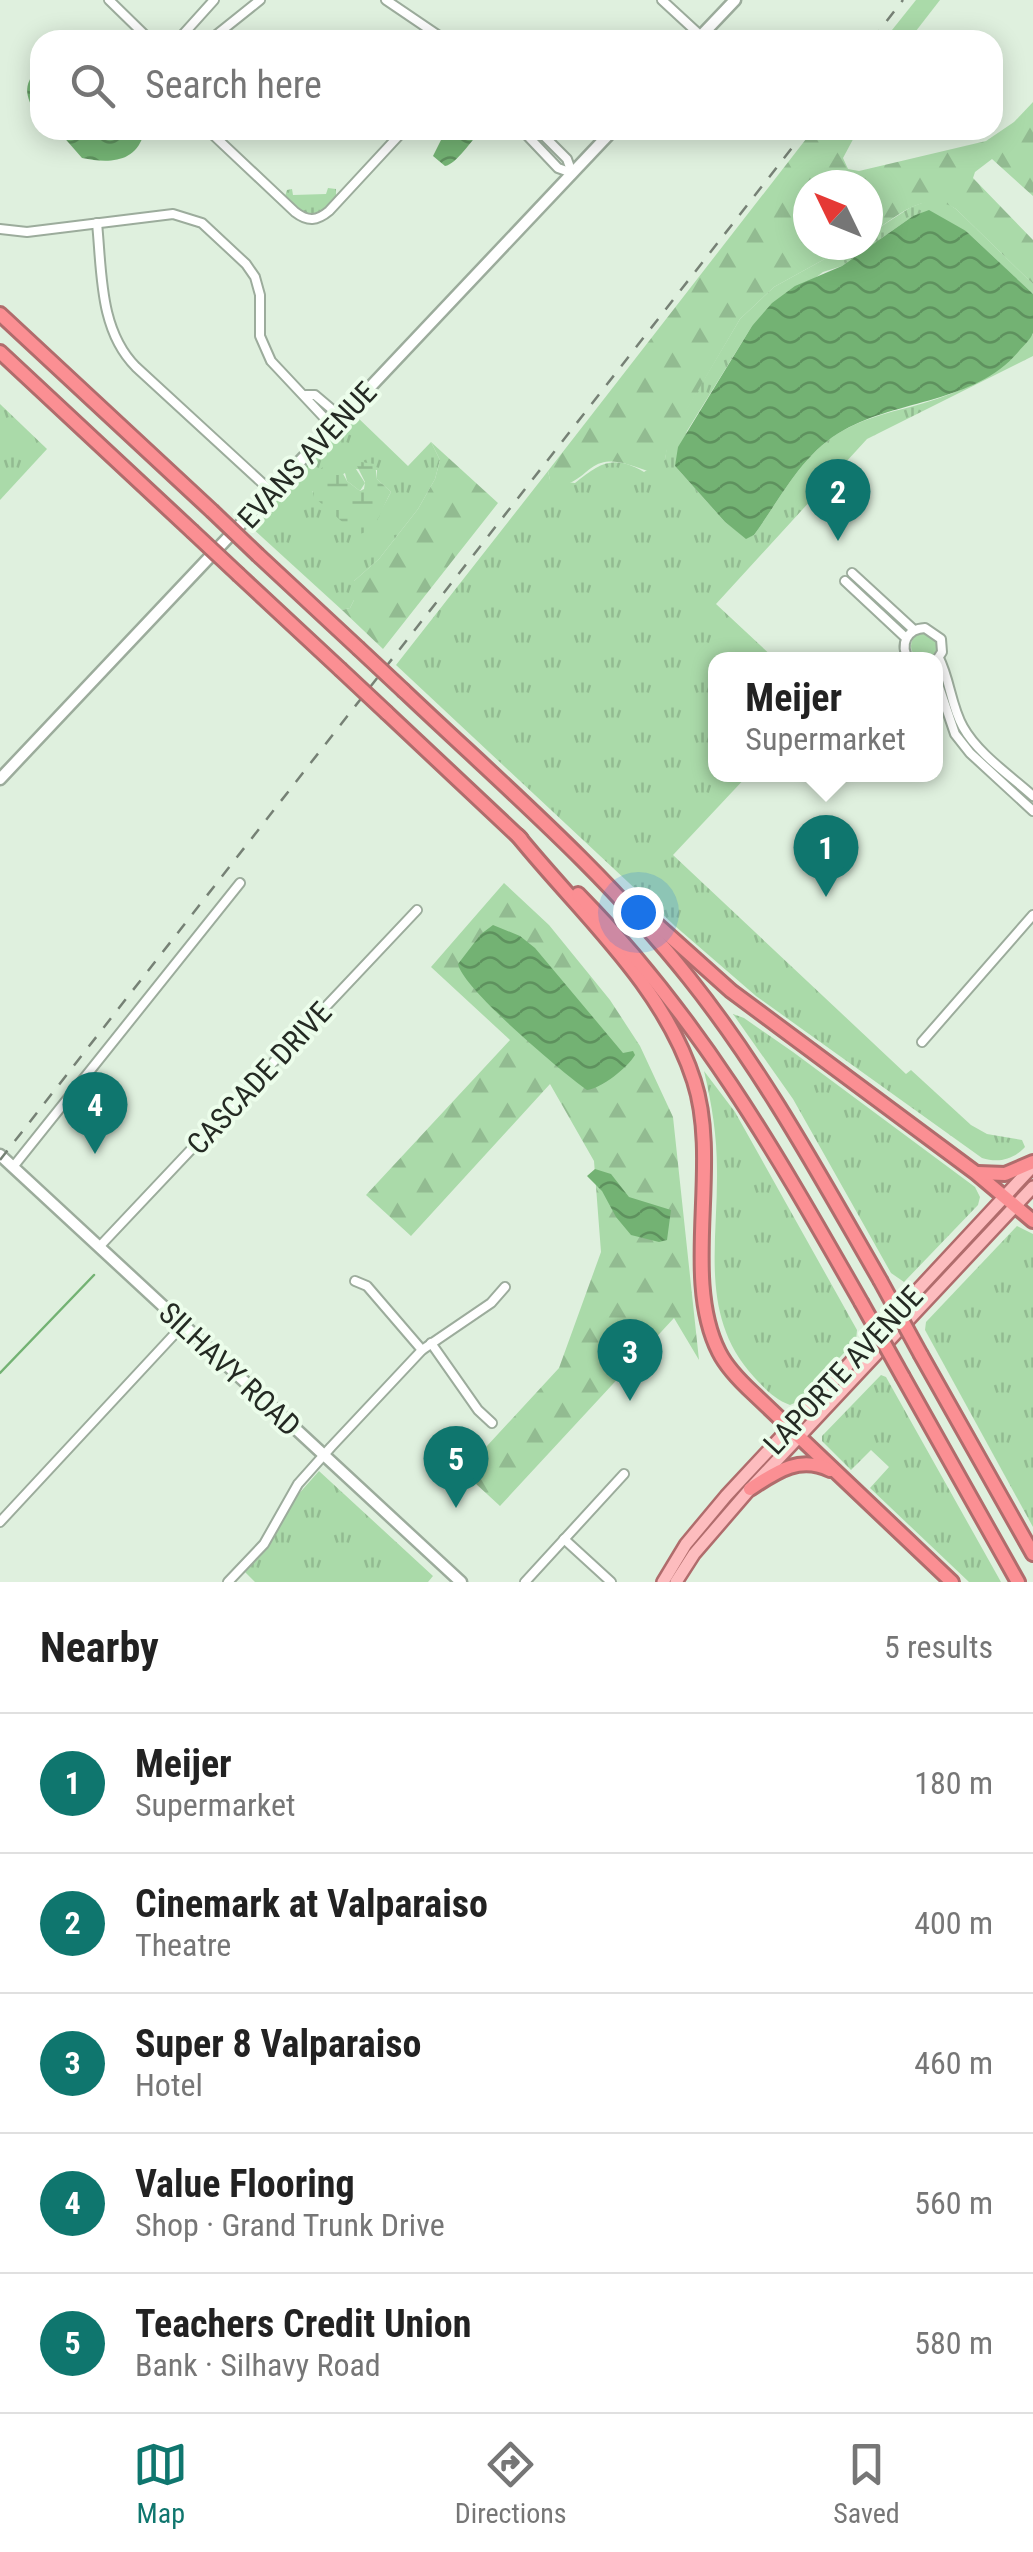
<!DOCTYPE html>
<meta charset="utf-8">
<style>
:root{--surface:#fff;--page:#f2f2f2;--text:#222;--muted:#767676;--line:#e0e0e0;--accent:#0f766e}
body{margin:0;font-family:"Roboto Condensed",sans-serif;background:var(--page);color:var(--text)}
.compass{position:absolute;left:793px;top:170px;width:90px;height:90px;border-radius:50%;background:var(--surface);box-shadow:0 5px 25px #0003;rotate:313deg}
.you{position:absolute;left:638px;top:912px;width:35px;height:35px;margin:-25px;border:8px solid #fff;border-radius:50%;background:#1a73e8;box-shadow:0 0 0 15px #1a73e833}
.badge{display:grid;place-items:center;width:65px;height:65px;border-radius:50%;background:var(--accent);color:#fff;font-size:32px;font-weight:700}
.pin{position:absolute;translate:-50% -82px;filter:drop-shadow(0 2px 5px #0008)}
.pin::after{content:'';position:absolute;top:52px;width:35px;height:30px;background:inherit;clip-path:polygon(0 0,100% 0,50% 100%)}
.popup{position:absolute;left:708px;top:652px;width:235px;height:130px;box-sizing:border-box;display:grid;place-content:center;border-radius:20px;background:var(--surface);filter:drop-shadow(0 2px 8px #0005);font-size:32px;white-space:nowrap;color:var(--muted)}
.popup b{font-size:38px;color:var(--text)}
.popup::after{content:'';position:absolute;left:50%;top:100%;margin-left:-20px;border:20px solid transparent;border-top-color:var(--surface)}
.list{margin:0;padding:0;list-style:none}
h2{display:flex;justify-content:space-between;align-items:center;height:130px;margin:0;padding:0 40px;font-size:42px}
h2 small{font-size:32px;font-weight:400;color:var(--muted)}
.list li{display:grid;grid-template-columns:65px 1fr auto;gap:30px;align-items:center;box-sizing:border-box;height:140px;padding:0 40px;border-top:2px solid var(--line)}
.list b{display:block;font-size:38px;white-space:nowrap}
.list p{margin:0;font-size:32px;white-space:nowrap;color:var(--muted)}
.list em{font-size:32px;font-style:normal;color:var(--muted)}
.icon{flex:none;width:55px;height:55px;fill:none;stroke:currentColor;stroke-width:2;stroke-linecap:round;stroke-linejoin:round}
.map{position:relative;flex:none;width:1033px;height:1582px;overflow:hidden}
.search{position:absolute;background:var(--surface);box-shadow:0 5px 25px #0003;left:30px;right:30px;top:30px;height:110px;display:flex;align-items:center;gap:25px;box-sizing:border-box;padding:0 35px;border-radius:30px;color:var(--muted);font-size:38px}
.sheet{height:830px;background:var(--surface)}
nav{display:flex;justify-content:space-around;align-items:center;box-sizing:border-box;height:140px;border-top:2px solid var(--line);background:var(--surface);font-size:28px;color:var(--muted)}
nav a{display:grid;justify-items:center;gap:5px}
nav .on{color:var(--accent)}
.map>svg:first-child{display:block}
.grass{fill:url(#grass-tufts);fill-rule:evenodd}
.forest{fill:url(#forest-firs)}
.wetland{fill:url(#wetland-marsh)}
.water{fill:url(#water-waves)}
.lines{fill:none;stroke-linecap:round;stroke-linejoin:round}
.stream{stroke:#73b273;stroke-width:2.5}
.street-casing{stroke:#9cac9c;stroke-width:12}
.secondary-casing{stroke:#9cac9c;stroke-width:15}
.primary-casing{stroke:#b06c6c;stroke-width:16}
.highway-casing{stroke:#b06c6c;stroke-width:18}
.street{stroke:#fff;stroke-width:8}
.secondary{stroke:#fff;stroke-width:10}
.primary{stroke:#fdbcbe;stroke-width:11}
.highway{stroke:#fb8f93;stroke-width:12}
.rail{stroke:#768175;stroke-width:2.5;stroke-dasharray:12 12;stroke-linecap:butt}
.highway-bridge-casing{stroke:#b06c6c;stroke-width:18;stroke-linecap:butt}
.highway-bridge{stroke:#fb8f93;stroke-width:12}
.labels{text-anchor:middle;dominant-baseline:central;stroke-width:8;stroke-linejoin:round;paint-order:stroke}
.street-label{font-size:30px;fill:#242a23;stroke:#ecfdeb}
</style>
<div class="map">
<svg width="1033" height="1582" viewBox="0 0 1033 1582">
<defs>
<pattern id="grass-tufts" width="24" height="20" patternUnits="userSpaceOnUse" patternTransform="scale(2.5)"><rect width="24" height="20" fill="#aadaa9"/><path d="M3 7l-1-3M5 7V3M7 7l1-3M15 17l-1-3M17 17v-4M19 17l1-3" fill="none" stroke="#92bb91"/></pattern>
<pattern id="forest-firs" width="22" height="20" patternUnits="userSpaceOnUse" patternTransform="scale(2.5)"><rect width="22" height="20" fill="#aadaa9"/><path d="M5 1l3.5 6h-7zM16 11l3.5 6h-7z" fill="#92bb91"/></pattern>
<pattern id="wetland-marsh" width="20" height="14" patternUnits="userSpaceOnUse" patternTransform="scale(2.5)"><rect width="20" height="14" fill="#aadaa9"/><path d="M1 5h8M5 5V1M11 12h8M15 12V8" fill="none" stroke="#92bb91"/></pattern>
<pattern id="water-waves" width="16" height="10" patternUnits="userSpaceOnUse" patternTransform="scale(2.5)"><rect width="16" height="10" fill="#73b273"/><path d="M0 5q4-4 8 0t8 0" fill="none" stroke="#5e915e"/></pattern>
</defs>
<rect width="100%" height="100%" fill="#dff0de"/>
<g class="grass">
<path d="M328,188l8,1v8l-18,17 -11,1 -22,-19 2,-6 5,-1 1,6 33,-1z"/>
<path d="M930,200h12l14,9 77,75v10l-67,-63 -53,-15 -71,50 -19,6 -71,54 -65,105 -12,35 50,56 21,16 8,-3c27,-37 48,-82 90,-105 25,-14 53,-19 80,-27 44,-12 80,-34 109,-69v22l-166,83 -151,165 59,55 -59,1v114l32,1 -75,80 233,219 5,-4 60,55 16,9 35,6 3,7c-12,13 -27,16 -43,11l-226,-162 -81,-70 -279,-261 152,-194 2,9 25,3c25,-20 38,-29 69,-11l21,-13 3,-19 72,-121 34,-32 76,-42h18v-10l43,-28z"/>
<path d="M0,404l47,45 -47,51z"/>
<path d="M354,414l54,52 23,-24 9,18 -5,19 -17,30 -39,50 -25,22v19l-4,8 -8,2 -92,-84zM356,469l21,1v9l14,13 -9,17 -70,-17 33,-19 2,8 13,10 5,-8z"/>
<circle cx="924" cy="646" r="13"/>
<path d="M733,1014l11,4 49,34 182,135 5,10 -2,8 -74,77 -13,-9 -98,-174z"/>
<path d="M704,1071l31,41 122,218 -1,10 -57,61 -9,4c-15,-5 -26,-17 -36,-28 -55,-60 -36,-132 -37,-207 0,-34 -5,-65 -13,-99z"/>
<path d="M1017,1226l16,8v293l-108,-197 1,-8z"/>
<path d="M881,1375l5,2 115,205h-32l-99,-94 19,-21 -18,-17 -20,20 -29,-29v-5z"/>
<path d="M319,1471l114,105 -5,6h-173l-10,-10 23,-24 28,-51z"/>
</g>
<g class="forest">
<path d="M916,0h24l-31,40h-25z"/>
<path d="M1033,102v94l-41,-37 -17,13 -2,6 60,62v44l-77,-75c-33,-21 -59,9 -88,26v-50h-60v60h42l-76,42 -34,32 -71,121 -4,19 -7,14c-19,-2 -37,-16 -57,-10 -14,4 -20,19 -43,24l-8,-7 -2,-9 265,-341h45l-15,28 5,11 11,2 127,-30 28,-19z"/>
<path d="M431,442l67,61 -115,146 -41,-39 8,-2 4,-8v-19l25,-22 39,-50 17,-30 5,-19z"/>
<path d="M504,883l45,42 61,75 30,46 33,71 26,243 -25,-42 -174,188 -37,-34 96,-104 42,-116 -7,-91 -44,-77 -139,152 -45,-41 144,-155 -79,-73z"/>
</g>
<path class="wetland" d="M361,462l14,2 2,15 14,13c-10,16 -13,42 -35,42l-42,-37c-4,-12 2,-25 11,-32l16,5 6,11 13,10 4,-2 1,-7 -9,-18z"/>
<g class="water">
<path d="M40,67v53c-14,-21 -20,-35 0,-53z"/>
<path d="M51,130h90l2,6c-9,28 -37,27 -61,22l-21,-24z"/>
<path d="M441,130h41c-11,10 -25,34 -37,36l-12,-10 8,-16z"/>
<path d="M929,210l37,21 64,60 3,3c0,11 0,29 0,39 -2,6 -10,13 -14,18 -44,52 -120,48 -175,79 -42,23 -63,68 -90,105l-8,4 -21,-17 -50,-56 3,-19 74,-121 20,-23 23,-17 47,-20 71,-50z"/>
<path d="M493,925l27,11 15,12 88,105 10,-2 2,4c-8,13 -33,33 -48,35 -25,-18 -124,-101 -129,-126l23,-30z"/>
<path d="M595,1169l16,5 18,23 42,13 -4,30 -8,2 -28,-7 -15,-18 -14,-26 -15,-15z"/>
</g>
<g class="lines">
<path class="stream" d="M0,1373l94,-98"/>
<defs>
<g id="street">
<path d="M109,0l41,40"/>
<path d="M386,0l59,40"/>
<path d="M662,0l39,36"/>
<path d="M178,40l36,-40"/>
<path d="M210,40l50,-40"/>
<path d="M208,130l87,82c13,10 22,9 34,-1l75,-81"/>
<path d="M522,130l36,38 14,5"/>
<path d="M538,130l29,29 5,14"/>
<path d="M97,223c5,49 2,107 39,144l136,125"/>
<path d="M0,229l27,3 146,-18 29,9 44,41 9,13 5,18v41l11,25 61,65"/>
<path d="M306,395h9l26,22"/>
<path d="M852,573l62,57"/>
<path d="M845,581l61,57"/>
<path d="M939,658c11,22 12,48 24,69 15,27 48,49 70,69"/>
<path d="M909,660c-10,-16 -2,-31 16,-32l16,11 1,13 -6,9"/>
<path d="M936,678l19,56 15,19 63,58"/>
<path d="M922,1042l111,-127"/>
<path d="M13,1167l227,-284"/>
<path d="M100,1246l317,-336"/>
<path d="M355,1281l12,5 55,64"/>
<path d="M431,1343l47,67 14,13"/>
<path d="M0,1522l183,-197"/>
<path d="M564,1539l47,43"/>
<path d="M228,1582l36,-38 34,-60 33,-37 91,-97 69,-47 14,-16"/>
<path d="M525,1582l99,-108"/>
</g>
<g id="secondary">
<path d="M697,40l38,-40"/>
<path d="M0,779l613,-649"/>
<path d="M0,1155l461,427"/>
</g>
<g id="primary">
<path d="M663,1582l23,-38 40,-48 307,-330"/>
<path d="M676,1582l18,-28 56,-65 283,-302"/>
</g>
<g id="highway">
<path d="M0,314l212,197"/>
<path d="M0,352l192,179"/>
<path d="M258,555l100,93"/>
<path d="M239,575l101,94"/>
<path d="M404,691c98,93 201,181 285,287 75,94 131,198 191,302"/>
<path d="M387,713l134,126"/>
<path d="M518,836c63,78 145,148 176,245 27,83 -13,196 25,271 8,16 21,29 34,41l199,189"/>
<path d="M578,894c122,124 198,259 283,408"/>
<path d="M644,913l87,78 245,182 57,48"/>
<path d="M978,1173l27,1 28,-12"/>
<path d="M921,1355l112,199"/>
<path d="M903,1377l115,205"/>
<path d="M750,1489c26,-17 49,-34 80,-19"/>
</g>
</defs>
<use href="#street" class="street-casing"/>
<use href="#secondary" class="secondary-casing"/>
<use href="#primary" class="primary-casing"/>
<use href="#highway" class="highway-casing"/>
<use href="#street" class="street"/>
<use href="#secondary" class="secondary"/>
<use href="#primary" class="primary"/>
<use href="#highway" class="highway"/>
<g class="rail">
<path d="M872,40l31,-40"/>
<path d="M0,1160l806,-1030"/>
</g>
<defs>
<g id="highway-bridge">
<path d="M212,511l46,44"/>
<path d="M192,531l47,44"/>
<path d="M358,648l46,43"/>
<path d="M340,669l47,44"/>
<path d="M880,1280l41,75"/>
<path d="M861,1302l42,75"/>
</g>
</defs>
<use href="#highway-bridge" class="highway-bridge-casing"/>
<use href="#highway-bridge" class="highway-bridge"/>
</g>
<g class="labels">
<g class="street-label">
<text transform="translate(307 455) rotate(-47)">EVANS AVENUE</text>
<text transform="translate(259 1078) rotate(-47)">CASCADE DRIVE</text>
<text transform="translate(230 1369) rotate(43)">SILHAVY ROAD</text>
<text transform="translate(843 1370) rotate(-47)">LAPORTE AVENUE</text>
</g>
</g>
</svg>
<svg class="compass" viewBox="-18 -18 36 36"><path d="M0-13l5 13h-10z" fill="#e53935"/><path d="M0 13l5-13h-10z" fill="#767676"/></svg>
<div class="you"></div>
<div class="pin badge" style="left:826px;top:897px">1</div>
<div class="popup"><b>Meijer</b>Supermarket</div>
<div class="pin badge" style="left:838px;top:541px">2</div>
<div class="pin badge" style="left:630px;top:1401px">3</div>
<div class="pin badge" style="left:95px;top:1154px">4</div>
<div class="pin badge" style="left:456px;top:1508px">5</div>
<div class="search"><svg class="icon" aria-label="search" viewBox="0 0 24 24"><circle cx="10" cy="10" r="6"/><path d="M15 15l6 6"/></svg>Search here</div>
</div>
<section class="sheet">
<h2>Nearby<small>5 results</small></h2>
<ul class="list">
<li><span class="badge">1</span><div><b>Meijer</b><p>Supermarket</p></div><em>180 m</em></li>
<li><span class="badge">2</span><div><b>Cinemark at Valparaiso</b><p>Theatre</p></div><em>400 m</em></li>
<li><span class="badge">3</span><div><b>Super 8 Valparaiso</b><p>Hotel</p></div><em>460 m</em></li>
<li><span class="badge">4</span><div><b>Value Flooring</b><p>Shop · Grand Trunk Drive</p></div><em>560 m</em></li>
<li><span class="badge">5</span><div><b>Teachers Credit Union</b><p>Bank · Silhavy Road</p></div><em>580 m</em></li>
</ul>
</section>
<nav>
<a class="on"><svg class="icon" aria-label="map" viewBox="0 0 24 24"><path d="M3 6l6-2 6 2 6-2v14l-6 2-6-2-6 2zM9 4v14M15 6v14"/></svg>Map</a>
<a><svg class="icon" aria-label="directions" viewBox="0 0 24 24"><path d="M12 3l9 9-9 9-9-9zM9 14v-3h6M13 9l2 2-2 2"/></svg>Directions</a>
<a><svg class="icon" aria-label="saved" viewBox="0 0 24 24"><path d="M7 4h10v16l-5-4-5 4z"/></svg>Saved</a>
</nav>
